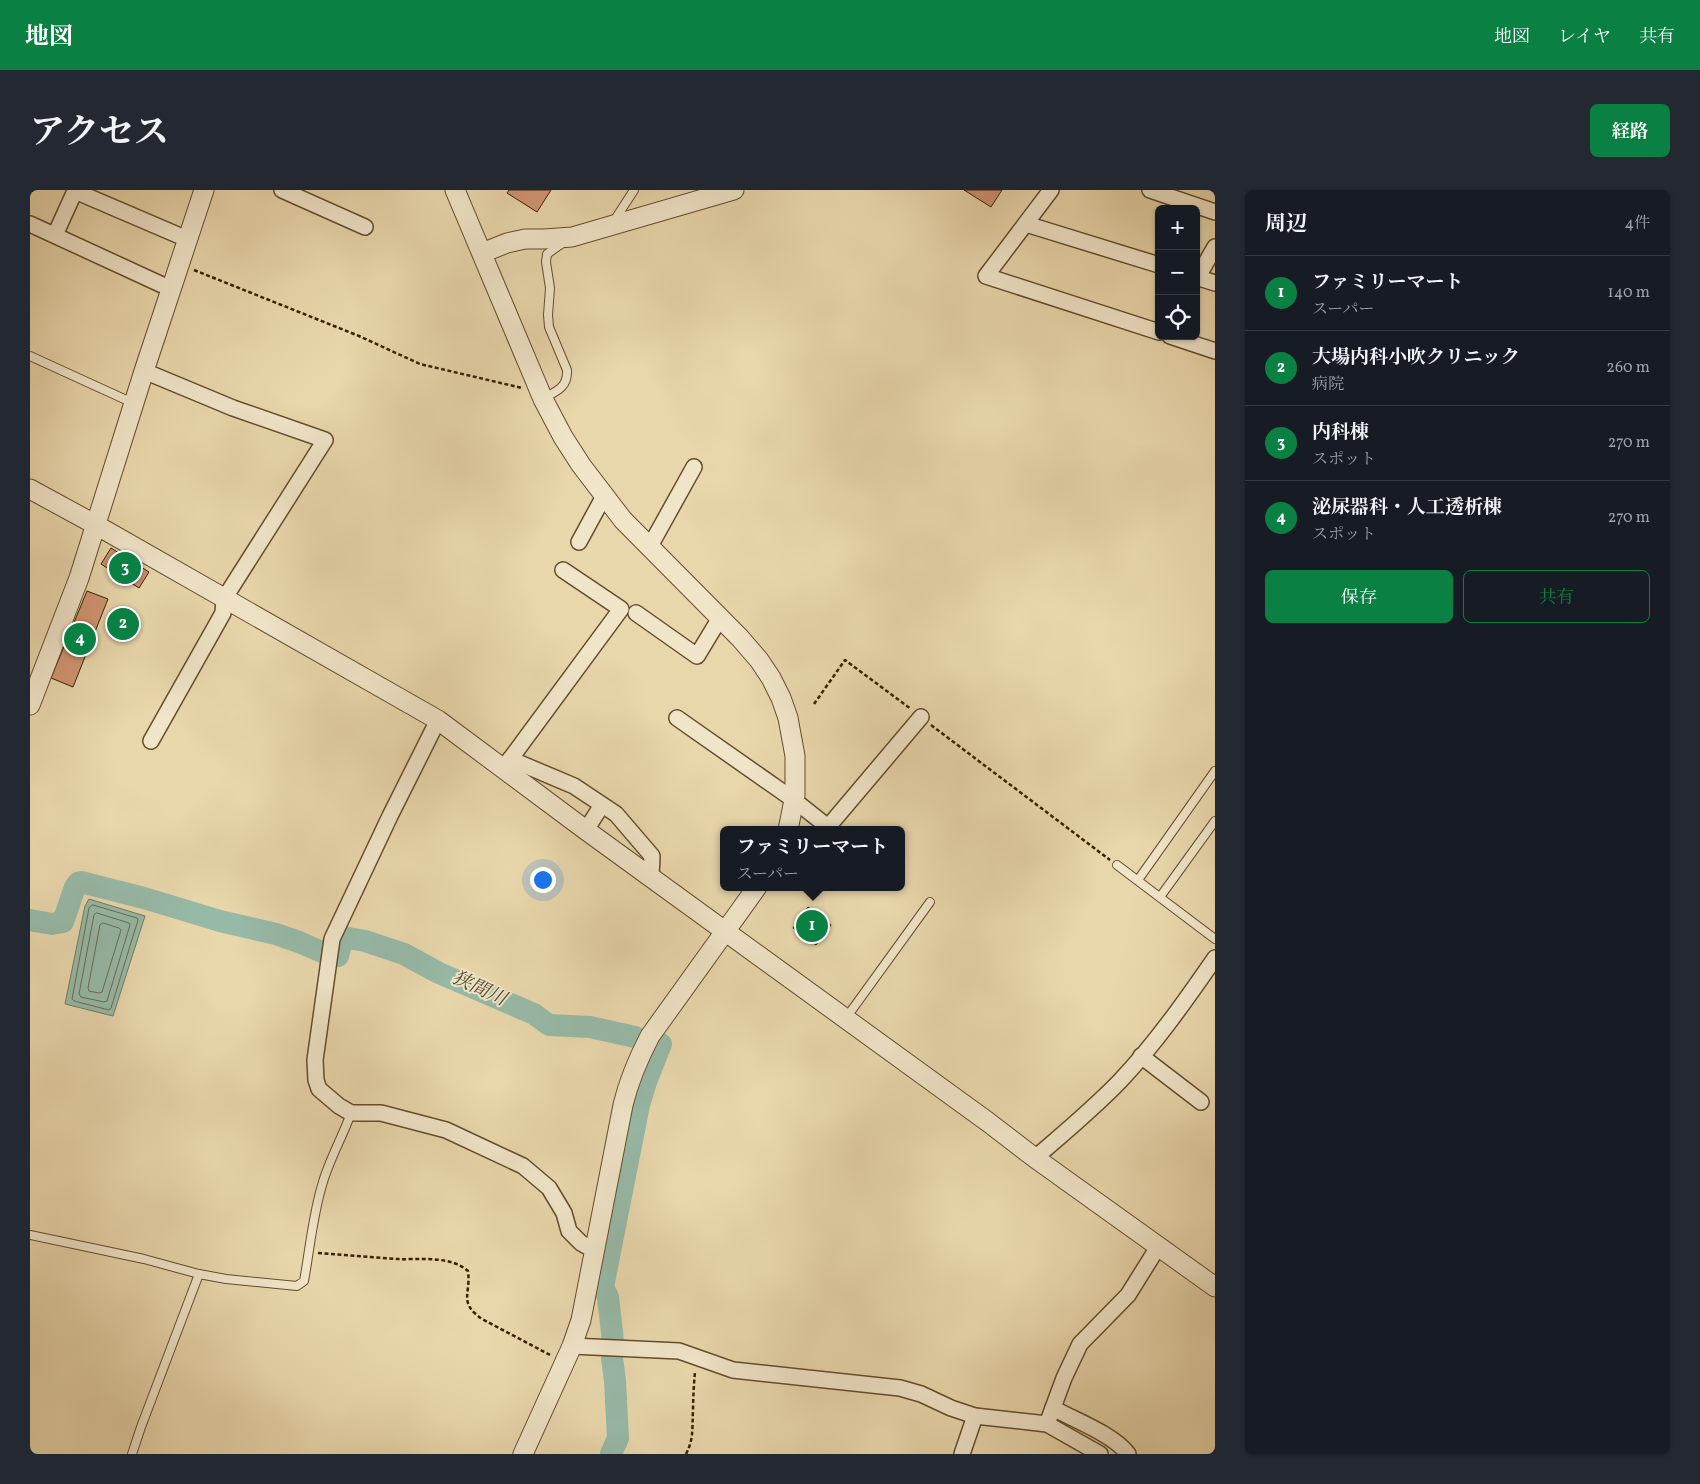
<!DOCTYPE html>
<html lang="ja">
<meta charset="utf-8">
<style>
:root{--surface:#171b24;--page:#242831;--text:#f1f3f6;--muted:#9ea1a6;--line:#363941;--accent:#0b8043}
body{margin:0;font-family:Vollkorn,"Noto Serif JP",serif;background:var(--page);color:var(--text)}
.controls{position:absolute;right:15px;top:15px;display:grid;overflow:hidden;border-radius:8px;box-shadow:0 1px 4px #0004}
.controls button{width:45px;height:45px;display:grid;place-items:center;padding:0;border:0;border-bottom:1px solid var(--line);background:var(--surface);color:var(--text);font:25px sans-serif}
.you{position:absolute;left:512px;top:689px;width:18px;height:18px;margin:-12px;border:4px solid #fff;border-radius:50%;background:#1a73e8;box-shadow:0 0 0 8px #1a73e833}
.badge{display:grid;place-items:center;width:32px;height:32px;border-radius:50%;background:var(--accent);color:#fff;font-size:16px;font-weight:700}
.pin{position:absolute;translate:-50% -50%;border:2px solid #fff;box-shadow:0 1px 5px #0006}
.popup{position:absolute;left:690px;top:636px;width:185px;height:65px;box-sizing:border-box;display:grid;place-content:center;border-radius:8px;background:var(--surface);filter:drop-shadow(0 1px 4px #0005);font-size:16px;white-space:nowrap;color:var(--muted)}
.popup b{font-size:19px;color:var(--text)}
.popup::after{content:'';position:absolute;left:50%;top:100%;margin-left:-10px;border:10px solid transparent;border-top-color:var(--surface)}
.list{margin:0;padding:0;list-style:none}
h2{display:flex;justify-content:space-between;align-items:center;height:65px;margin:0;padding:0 20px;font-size:21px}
h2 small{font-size:16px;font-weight:400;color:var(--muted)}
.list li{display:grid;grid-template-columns:32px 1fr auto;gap:15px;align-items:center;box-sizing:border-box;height:75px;padding:0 20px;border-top:1px solid var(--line)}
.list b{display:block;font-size:19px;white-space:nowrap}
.list p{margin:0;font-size:16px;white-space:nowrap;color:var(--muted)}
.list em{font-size:16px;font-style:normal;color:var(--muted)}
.actions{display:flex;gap:10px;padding:15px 20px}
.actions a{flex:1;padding:11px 0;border:1px solid var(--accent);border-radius:8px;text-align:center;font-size:18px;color:var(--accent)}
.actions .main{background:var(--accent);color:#fff}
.icon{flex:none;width:28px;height:28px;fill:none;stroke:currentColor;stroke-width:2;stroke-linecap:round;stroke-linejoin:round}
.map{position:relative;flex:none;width:1185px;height:1264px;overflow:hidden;border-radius:8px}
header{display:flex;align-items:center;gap:30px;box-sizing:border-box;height:70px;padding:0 25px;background:var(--accent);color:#fff}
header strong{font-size:24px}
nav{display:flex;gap:28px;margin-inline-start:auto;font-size:18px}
.intro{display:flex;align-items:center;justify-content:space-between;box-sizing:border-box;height:120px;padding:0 30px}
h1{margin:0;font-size:35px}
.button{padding:12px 22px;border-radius:8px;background:var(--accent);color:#fff;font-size:18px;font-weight:700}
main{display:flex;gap:30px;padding:0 30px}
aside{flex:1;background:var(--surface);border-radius:8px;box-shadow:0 1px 4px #0004}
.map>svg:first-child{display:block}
.water{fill:#97baa8;stroke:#707c65}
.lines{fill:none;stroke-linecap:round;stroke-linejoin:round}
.shore{stroke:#666c54;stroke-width:1}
.river{stroke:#97baa8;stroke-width:22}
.building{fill:#d19572;stroke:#361f00}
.service-casing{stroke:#634d2b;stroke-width:10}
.minor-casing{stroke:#634d2b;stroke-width:18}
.tertiary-casing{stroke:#634d2b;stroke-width:21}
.path{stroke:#361f00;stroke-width:2.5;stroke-dasharray:4 2.5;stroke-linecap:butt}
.service{stroke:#f1e5c9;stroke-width:8}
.minor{stroke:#f1e5c9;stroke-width:15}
.tertiary{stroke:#f1e5c9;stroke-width:19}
.labels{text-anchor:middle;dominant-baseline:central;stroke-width:4;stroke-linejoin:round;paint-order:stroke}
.water-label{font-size:19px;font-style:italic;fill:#534e32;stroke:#f1e5c9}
</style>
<header>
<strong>地図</strong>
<nav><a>地図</a><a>レイヤ</a><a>共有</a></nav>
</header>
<div class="intro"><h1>アクセス</h1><a class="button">経路</a></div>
<main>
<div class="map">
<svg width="1185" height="1264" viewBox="0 0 1185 1264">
<rect width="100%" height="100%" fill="#e9d7ac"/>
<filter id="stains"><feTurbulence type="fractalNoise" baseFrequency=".004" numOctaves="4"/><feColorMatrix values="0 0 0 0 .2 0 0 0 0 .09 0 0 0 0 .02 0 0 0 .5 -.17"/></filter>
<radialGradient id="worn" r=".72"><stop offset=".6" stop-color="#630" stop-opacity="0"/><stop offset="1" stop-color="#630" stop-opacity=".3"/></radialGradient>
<path class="water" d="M59,709l56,17 -32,100 -48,-12 20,-98z"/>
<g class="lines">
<g class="shore">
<path d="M63,715l44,13 1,2 -27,88 -2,2 -35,-9 -2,-2 17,-91z"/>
<path d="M67,723l32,10 1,2 -23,76 -3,1 -23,-5 -2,-3 15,-79z"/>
<path d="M73,733l16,5 2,2 -19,62 -3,1 -10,-2 -1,-3 12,-63z"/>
</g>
<g class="river">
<path d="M0,730l22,4 11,-2 12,-35 3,-4 3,-1 63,16 76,23 56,13 23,8 23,10"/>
<path d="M306,766h2l5,-19 22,4 39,13 35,19 95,41 15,11 41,2 45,10"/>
<path d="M583,1151l-5,-44 -5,-10 36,-182 7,-23 15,-38 -5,-1"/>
<path d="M581,1264l7,-16 -3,-57 -3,-23"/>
</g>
</g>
<g class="building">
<path d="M479,0h42l-14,22 -30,-19z"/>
<path d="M934,0h38l-11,17z"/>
<path d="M81,358l38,24 -10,16 -38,-24z"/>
<path d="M57,401l21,8 -35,88 -22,-9z"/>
<path d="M778,717l23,18 -15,20 -23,-17z"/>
</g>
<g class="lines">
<defs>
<g id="service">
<path d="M584,31l20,-31"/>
<path d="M0,166l103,47"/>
<path d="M514,208c13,-7 24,-11 23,-28l-18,-43 -1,-12 2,-27 -4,-26 1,-8 17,-12"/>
<path d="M1087,675l98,74"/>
<path d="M1108,690l77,-109"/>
<path d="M1130,707l55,-76"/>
<path d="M816,828l84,-116"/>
<path d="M0,1045l114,24 55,15 27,5 71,7 7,-5c6,-33 9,-68 19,-99 7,-24 20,-46 28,-69"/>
<path d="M102,1264l9,-27 58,-153"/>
</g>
<g id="minor">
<path d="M252,0l83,37"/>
<path d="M1021,0l-65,86 173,56"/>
<path d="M1120,0l65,22"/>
<path d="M0,34l141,65"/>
<path d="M996,34l133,41"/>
<path d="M25,45l20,-44 112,48"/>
<path d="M1166,87l19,6"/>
<path d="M1166,90l19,-33"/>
<path d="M1140,146l45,15"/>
<path d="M114,181l89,37 92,32 -101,159 -1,14 -72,128"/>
<path d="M549,352l25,-46"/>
<path d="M619,358l45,-81"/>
<path d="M606,423l61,43 23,-38"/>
<path d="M647,528l117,82 34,27 93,-110"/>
<path d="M408,530l-48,96 -58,123 -17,121 1,20 3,9 20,17 12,7h30l65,17 77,36 26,22 15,25 5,18 12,12 14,8"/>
<path d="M480,569l64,27 42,28 36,42 -1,21"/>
<path d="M473,579l118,-160 -58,-39"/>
<path d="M556,640l16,-25"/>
<path d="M1111,866l60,46"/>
<path d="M1005,968c29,-25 58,-49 85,-77 35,-37 66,-81 95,-123"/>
<path d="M542,1156l107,5 54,19 167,18 21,6 30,14 24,8 72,8 53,30"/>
<path d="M1023,1218c23,13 60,26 75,46"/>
<path d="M1017,1234l17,-46 16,-34 48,-49 30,-48"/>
<path d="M932,1264l13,-38"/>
</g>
<g id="tertiary">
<path d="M425,0l88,209 20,38 18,28 42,55 117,118 19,22 12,18 10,20 7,20 7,38v39l-7,35"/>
<path d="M452,63l25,-10 18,-4h19l28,-2 162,-47"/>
<path d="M0,299l66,36 342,195 149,111 401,291 47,36 180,129"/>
<path d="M0,515l49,-127 65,-207 60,-181"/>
<path d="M493,1264l49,-108 9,-26 42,-215c6,-25 15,-46 27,-69l107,-149"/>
</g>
</defs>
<use href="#service" class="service-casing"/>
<use href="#minor" class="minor-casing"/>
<use href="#tertiary" class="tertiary-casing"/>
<g class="path">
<path d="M164,80l165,66 61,28 102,24"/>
<path d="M784,514l31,-44 66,49"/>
<path d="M901,535l179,135"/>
<path d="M288,1063c26,2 52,4 78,6 23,1 54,-4 72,12 3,24 -10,31 14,48l70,37"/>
<path d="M656,1264c8,-15 6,-27 7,-43 0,-14 1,-27 2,-40"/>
</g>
<use href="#service" class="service"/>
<use href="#minor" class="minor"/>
<use href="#tertiary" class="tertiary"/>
</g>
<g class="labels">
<g class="water-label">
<text transform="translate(449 799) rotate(25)">狭間川</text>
</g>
</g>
<rect width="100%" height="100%" filter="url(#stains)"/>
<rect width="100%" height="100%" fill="url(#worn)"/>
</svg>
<div class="controls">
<button>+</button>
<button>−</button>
<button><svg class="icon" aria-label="locate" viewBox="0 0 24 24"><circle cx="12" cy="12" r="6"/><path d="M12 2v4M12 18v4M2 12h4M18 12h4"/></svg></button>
</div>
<div class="you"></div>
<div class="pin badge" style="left:782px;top:736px">1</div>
<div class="popup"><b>ファミリーマート</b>スーパー</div>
<div class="pin badge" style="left:93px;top:434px">2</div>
<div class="pin badge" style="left:95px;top:378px">3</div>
<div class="pin badge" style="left:50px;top:449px">4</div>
</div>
<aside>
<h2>周辺<small>4件</small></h2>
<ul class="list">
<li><span class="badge">1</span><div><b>ファミリーマート</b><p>スーパー</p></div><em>140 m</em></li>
<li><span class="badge">2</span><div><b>大場内科小吹クリニック</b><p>病院</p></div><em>260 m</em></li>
<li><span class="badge">3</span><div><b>内科棟</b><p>スポット</p></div><em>270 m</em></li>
<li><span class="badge">4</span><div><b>泌尿器科・人工透析棟</b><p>スポット</p></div><em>270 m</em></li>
</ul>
<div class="actions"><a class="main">保存</a><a>共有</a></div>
</aside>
</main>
